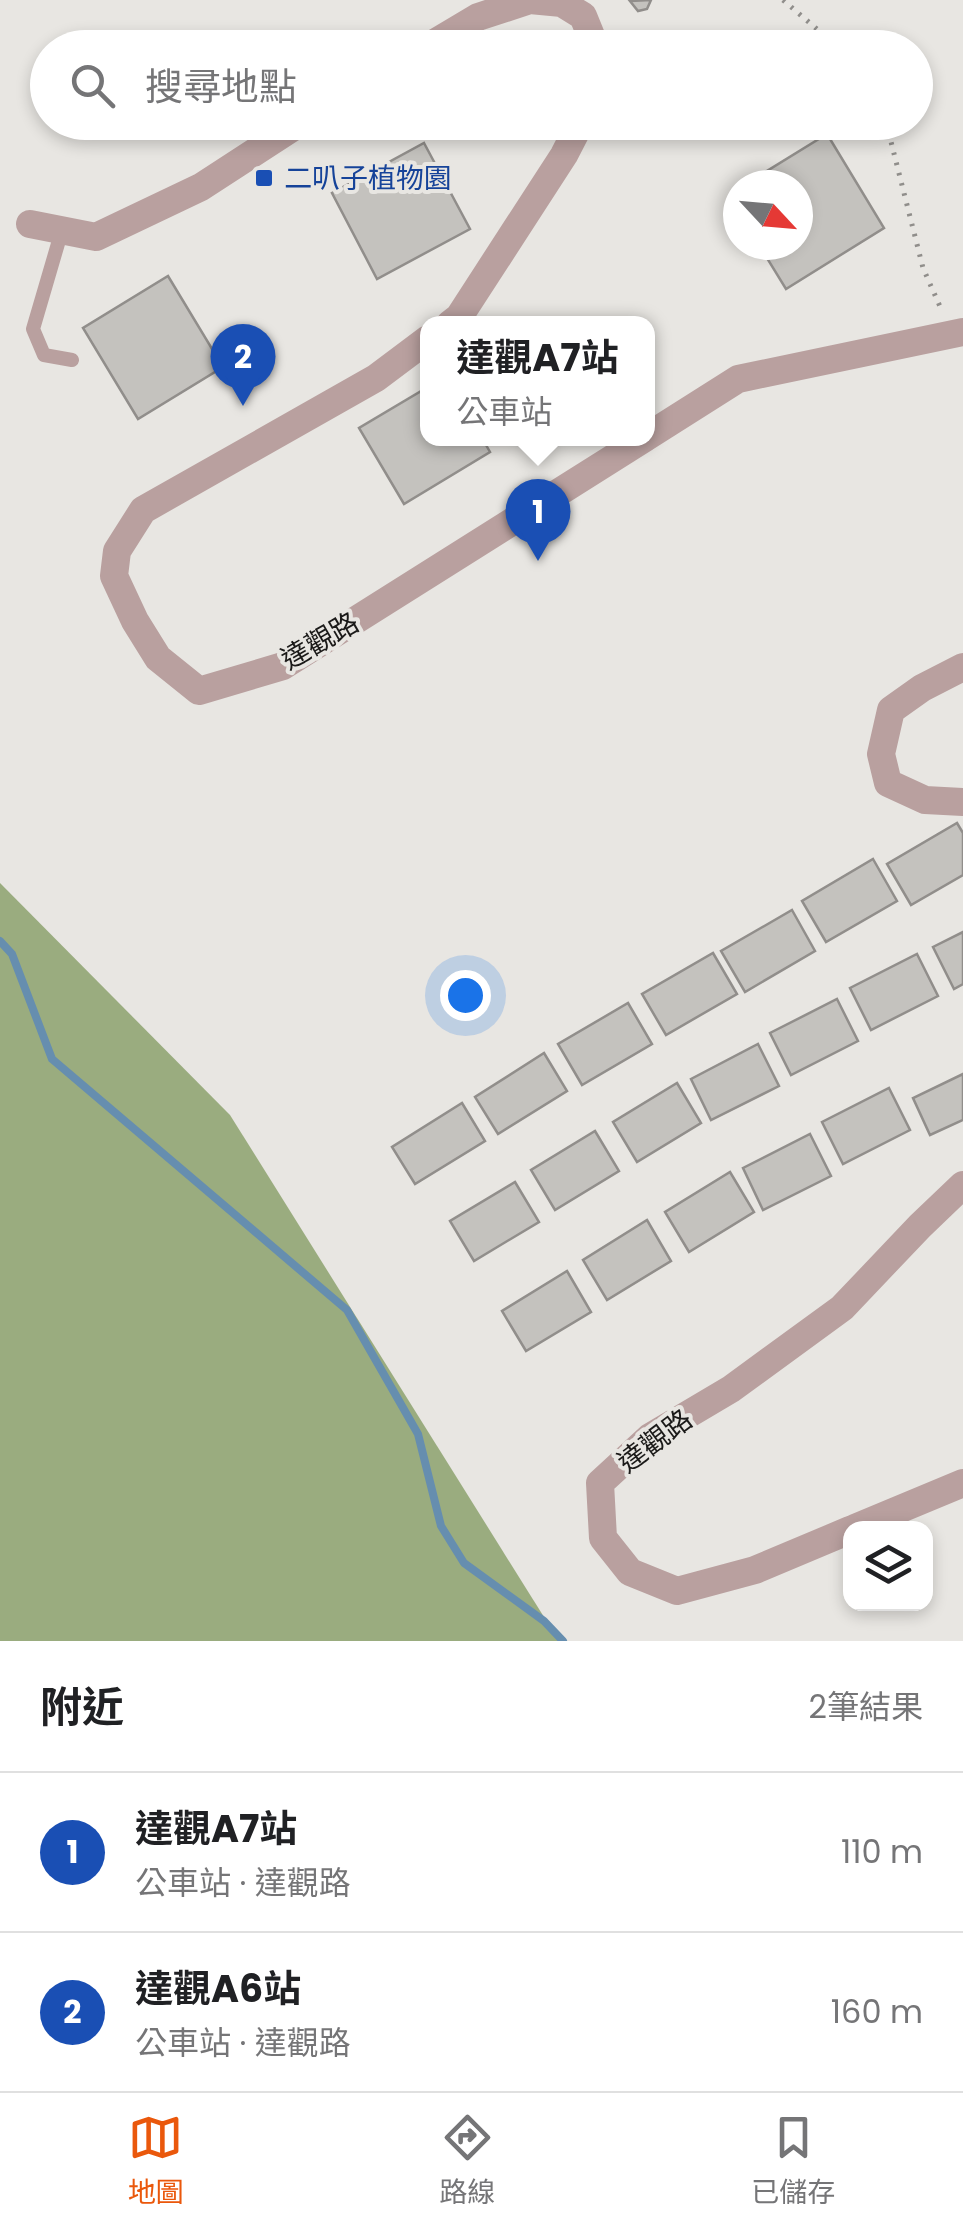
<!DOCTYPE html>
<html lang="zh-TW">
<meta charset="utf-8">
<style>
:root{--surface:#fff;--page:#f6f6f6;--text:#202124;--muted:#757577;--line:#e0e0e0;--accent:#ea580c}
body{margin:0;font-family:Poppins,"Noto Sans TC",sans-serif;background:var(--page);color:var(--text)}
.controls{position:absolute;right:30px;bottom:30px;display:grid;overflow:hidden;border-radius:20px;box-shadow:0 5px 15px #0003}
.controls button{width:90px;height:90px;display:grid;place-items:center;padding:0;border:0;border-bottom:2px solid var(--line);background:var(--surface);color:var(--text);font:50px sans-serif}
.compass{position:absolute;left:723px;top:170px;width:90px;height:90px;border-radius:50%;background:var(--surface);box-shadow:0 5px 15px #0003;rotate:116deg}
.you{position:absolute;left:465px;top:995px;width:35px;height:35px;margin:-25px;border:8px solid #fff;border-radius:50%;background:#1a73e8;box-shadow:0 0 0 15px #1a73e833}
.badge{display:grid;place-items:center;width:65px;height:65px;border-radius:50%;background:var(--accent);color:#fff;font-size:32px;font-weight:700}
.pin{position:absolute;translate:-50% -82px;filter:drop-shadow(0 2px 5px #0008)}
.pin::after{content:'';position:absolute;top:52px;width:35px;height:30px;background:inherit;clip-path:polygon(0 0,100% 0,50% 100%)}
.popup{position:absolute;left:420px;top:316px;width:235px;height:130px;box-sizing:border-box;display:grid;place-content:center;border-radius:20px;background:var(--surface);filter:drop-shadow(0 2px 8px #0005);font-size:32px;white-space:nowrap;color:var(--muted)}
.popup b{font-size:38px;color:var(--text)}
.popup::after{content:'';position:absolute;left:50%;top:100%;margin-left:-20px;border:20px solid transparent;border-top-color:var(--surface)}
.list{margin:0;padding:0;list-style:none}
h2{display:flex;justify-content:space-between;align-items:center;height:130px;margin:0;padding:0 40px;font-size:42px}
h2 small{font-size:32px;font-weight:400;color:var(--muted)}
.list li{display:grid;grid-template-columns:65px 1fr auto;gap:30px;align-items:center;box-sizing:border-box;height:160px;padding:0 40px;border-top:2px solid var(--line)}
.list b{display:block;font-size:38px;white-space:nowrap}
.list p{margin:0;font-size:32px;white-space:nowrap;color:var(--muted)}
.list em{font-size:32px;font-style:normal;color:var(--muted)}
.icon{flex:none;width:55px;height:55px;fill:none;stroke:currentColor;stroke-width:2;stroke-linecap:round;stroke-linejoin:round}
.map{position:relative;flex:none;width:963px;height:1641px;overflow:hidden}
.search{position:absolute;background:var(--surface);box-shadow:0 5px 15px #0003;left:30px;right:30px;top:30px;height:110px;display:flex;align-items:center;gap:25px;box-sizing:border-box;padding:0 35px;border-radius:55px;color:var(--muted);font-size:38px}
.sheet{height:450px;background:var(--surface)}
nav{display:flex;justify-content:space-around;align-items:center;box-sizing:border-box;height:140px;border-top:2px solid var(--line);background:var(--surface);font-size:28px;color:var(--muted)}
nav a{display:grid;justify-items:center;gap:5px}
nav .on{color:var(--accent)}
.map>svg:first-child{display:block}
.forest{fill:#9aac7f}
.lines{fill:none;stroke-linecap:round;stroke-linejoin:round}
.stream{stroke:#668eaf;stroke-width:8}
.building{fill:#c4c2be;stroke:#918e8b;stroke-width:2.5}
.path{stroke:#908e8b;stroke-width:5;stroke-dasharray:2.5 8;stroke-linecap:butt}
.service{stroke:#b9a09f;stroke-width:14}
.minor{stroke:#b9a09f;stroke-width:28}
.transit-dot{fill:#1a4fb4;stroke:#e8e6e2;stroke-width:4}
.labels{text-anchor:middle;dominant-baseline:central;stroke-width:8;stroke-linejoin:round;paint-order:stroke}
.transit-label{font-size:28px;fill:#164399;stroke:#e8e6e2;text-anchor:start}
.street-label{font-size:28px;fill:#1b1a19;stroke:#e8e6e2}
</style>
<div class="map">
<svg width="963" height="1641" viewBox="0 0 963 1641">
<rect width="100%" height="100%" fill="#e8e6e2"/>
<path class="forest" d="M0,883l230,232 329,526h-559z"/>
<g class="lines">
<path class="stream" d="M0,941l12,13 40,105 295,251 71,124 23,92 23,37 80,58 19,20"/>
</g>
<g class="building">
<path d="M651,0l-4,9 -9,2 -8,-10z"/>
<path d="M827,134l57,94 -98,61 -27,-44h39v-60h-54z"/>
<path d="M424,143l46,86 -93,50 -45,-86z"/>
<path d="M168,276l55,91 -85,52 -55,-91z"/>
<path d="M428,387v51h54l8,14 -86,52 -45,-76z"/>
<path d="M957,823l6,10v42l-52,30 -24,-41z"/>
<path d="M873,859l24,42 -71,41 -24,-41z"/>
<path d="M792,910l23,41 -70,41 -24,-41z"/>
<path d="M963,932v52l-9,5 -21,-42z"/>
<path d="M713,953l24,41 -71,41 -24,-41z"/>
<path d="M917,954l21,42 -67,34 -21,-42z"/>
<path d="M837,999l21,42 -67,34 -21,-42z"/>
<path d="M628,1003l24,41 -70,41 -24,-41z"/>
<path d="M758,1044l21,42 -68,34 -20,-41z"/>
<path d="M544,1053l23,38 -69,43 -23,-37z"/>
<path d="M963,1074v46l-33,15 -17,-37z"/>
<path d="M677,1083l24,40 -64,39 -24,-40z"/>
<path d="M889,1088l21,42 -67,34 -21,-42z"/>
<path d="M462,1103l23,38 -70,43 -23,-37z"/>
<path d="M595,1131l24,40 -64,39 -24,-40z"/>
<path d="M810,1134l21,42 -68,34 -20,-42z"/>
<path d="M730,1172l24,40 -65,40 -24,-40z"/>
<path d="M515,1182l24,40 -65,39 -24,-40z"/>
<path d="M647,1220l24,41 -64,39 -24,-40z"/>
<path d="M567,1271l24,41 -65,39 -24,-40z"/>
</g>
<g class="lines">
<g class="path">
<path d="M783,0l56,48"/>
<path d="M886,122l37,146 19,43"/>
</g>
<path class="service" d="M62,230l-29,99 11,26 28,5"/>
<g class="minor">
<path d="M426,48l52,-31 52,-17 32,3 21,13 13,32"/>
<path d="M30,224l66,13 105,-50 100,-65"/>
<path d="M450,324l9,-7 105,-162 17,-33"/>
<path d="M428,339l-52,39 -233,132 -26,41 -3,25 21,45 23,37 41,33 84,-25 362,-228"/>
<path d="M648,436l90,-57 225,-47"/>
<path d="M963,667l-41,21 -31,22 -10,44 7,29 37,17 38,2"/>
<path d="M855,1528l108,-45"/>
<path d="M850,1530l-95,40 -78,21 -47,-19 -27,-34 -3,-55 50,-46 81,-48 111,-81 78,-82 43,-41"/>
</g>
</g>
<rect class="transit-dot" x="254" y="168" width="20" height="20" rx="5"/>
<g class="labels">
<g class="transit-label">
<text x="284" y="178">二叭子植物園</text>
</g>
<g class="street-label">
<text transform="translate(320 641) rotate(-30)">達觀路</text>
<text transform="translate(655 1441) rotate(-37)">達觀路</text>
</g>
</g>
</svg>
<div class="controls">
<button><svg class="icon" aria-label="layers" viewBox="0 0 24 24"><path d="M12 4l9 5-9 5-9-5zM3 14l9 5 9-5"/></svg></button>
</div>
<svg class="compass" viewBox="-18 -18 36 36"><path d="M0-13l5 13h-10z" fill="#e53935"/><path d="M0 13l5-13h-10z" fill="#757577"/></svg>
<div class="you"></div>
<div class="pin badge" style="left:538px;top:561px;background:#1a4fb4">1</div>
<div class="popup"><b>達觀A7站</b>公車站</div>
<div class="pin badge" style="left:243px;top:406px;background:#1a4fb4">2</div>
<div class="search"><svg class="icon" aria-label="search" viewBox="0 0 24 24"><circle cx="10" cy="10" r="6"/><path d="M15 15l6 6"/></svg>搜尋地點</div>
</div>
<section class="sheet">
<h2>附近<small>2筆結果</small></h2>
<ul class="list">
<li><span class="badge" style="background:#1a4fb4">1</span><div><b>達觀A7站</b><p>公車站 · 達觀路</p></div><em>110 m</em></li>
<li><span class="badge" style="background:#1a4fb4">2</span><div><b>達觀A6站</b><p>公車站 · 達觀路</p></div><em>160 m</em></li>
</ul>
</section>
<nav>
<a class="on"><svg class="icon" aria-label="map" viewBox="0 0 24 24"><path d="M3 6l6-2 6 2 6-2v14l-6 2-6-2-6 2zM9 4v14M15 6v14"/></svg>地圖</a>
<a><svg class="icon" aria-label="directions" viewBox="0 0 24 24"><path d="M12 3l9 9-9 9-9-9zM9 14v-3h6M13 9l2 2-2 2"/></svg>路線</a>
<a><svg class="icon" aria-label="saved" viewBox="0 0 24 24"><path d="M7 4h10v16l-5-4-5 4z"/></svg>已儲存</a>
</nav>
